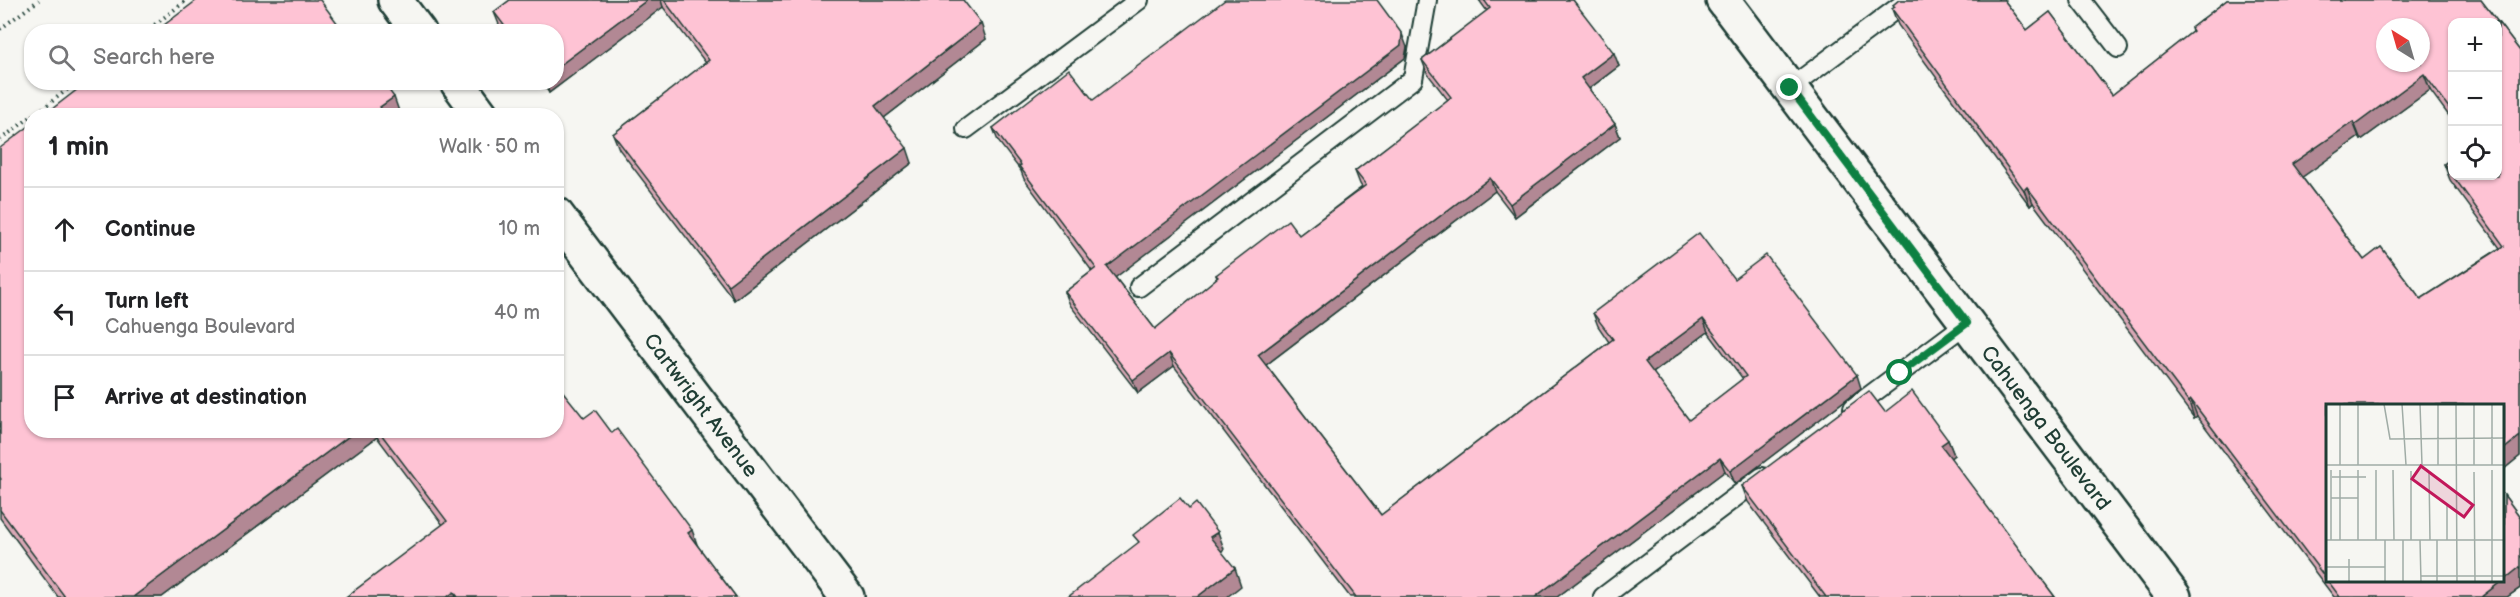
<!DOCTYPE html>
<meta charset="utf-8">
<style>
:root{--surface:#fff;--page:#f2f2f2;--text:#202124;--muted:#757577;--line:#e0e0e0}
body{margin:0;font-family:"Balsamiq Sans",sans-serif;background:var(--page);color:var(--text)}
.controls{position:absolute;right:18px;top:18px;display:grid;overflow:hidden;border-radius:12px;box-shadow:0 2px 4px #0004}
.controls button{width:54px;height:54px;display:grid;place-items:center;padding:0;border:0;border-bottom:2px solid var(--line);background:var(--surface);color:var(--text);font:30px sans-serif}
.compass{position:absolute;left:2376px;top:18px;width:54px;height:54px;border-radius:50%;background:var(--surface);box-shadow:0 2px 4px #0004;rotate:323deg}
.stop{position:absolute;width:18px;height:18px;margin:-14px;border:4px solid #0b8043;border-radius:50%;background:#fff}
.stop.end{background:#0b8043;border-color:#fff;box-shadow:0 2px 6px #0008}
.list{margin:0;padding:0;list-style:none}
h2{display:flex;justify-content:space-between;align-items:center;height:78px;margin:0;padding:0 24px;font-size:26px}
h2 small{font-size:20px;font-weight:400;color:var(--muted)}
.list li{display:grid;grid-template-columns:39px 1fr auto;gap:18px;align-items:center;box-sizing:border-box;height:84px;padding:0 24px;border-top:2px solid var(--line)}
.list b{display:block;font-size:22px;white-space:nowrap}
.list p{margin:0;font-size:20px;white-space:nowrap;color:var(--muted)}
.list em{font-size:20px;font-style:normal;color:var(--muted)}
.icon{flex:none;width:33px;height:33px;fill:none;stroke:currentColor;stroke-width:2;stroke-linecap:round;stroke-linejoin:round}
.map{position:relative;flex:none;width:2520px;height:597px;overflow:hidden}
.search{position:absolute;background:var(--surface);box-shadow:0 2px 4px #0004;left:24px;top:24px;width:540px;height:66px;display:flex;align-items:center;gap:15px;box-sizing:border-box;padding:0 21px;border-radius:24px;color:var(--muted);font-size:22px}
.panel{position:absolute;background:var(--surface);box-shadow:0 2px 4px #0004;left:24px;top:108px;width:540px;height:330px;border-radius:24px}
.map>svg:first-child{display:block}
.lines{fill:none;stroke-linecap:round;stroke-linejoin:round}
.lane-casing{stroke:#1f3d34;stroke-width:22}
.street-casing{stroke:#1f3d34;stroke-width:38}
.secondary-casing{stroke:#1f3d34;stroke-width:38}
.path{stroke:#1f3d34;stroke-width:4;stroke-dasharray:1.5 4.5;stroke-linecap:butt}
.lane{stroke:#f6f6f2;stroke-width:18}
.street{stroke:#f6f6f2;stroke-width:33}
.secondary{stroke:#f6f6f2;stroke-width:33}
.wall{fill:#daa8b6;stroke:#1f3d34;stroke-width:1.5;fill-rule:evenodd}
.shaded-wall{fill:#b28894;stroke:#1f3d34;stroke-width:1.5}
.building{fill:#fec3d4;stroke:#1f3d34;stroke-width:1.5;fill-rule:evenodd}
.route{stroke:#0b8043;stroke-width:8}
.labels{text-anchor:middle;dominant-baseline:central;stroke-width:4.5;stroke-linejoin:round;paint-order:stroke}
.street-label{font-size:21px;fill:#1f3d34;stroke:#f6f6f2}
.inset-road{fill:none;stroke:#a0aca6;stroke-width:1.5}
.view{fill:#c2185b;fill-opacity:0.15;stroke:#c2185b;stroke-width:3}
.inset-edge{fill:none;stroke:#1f3d34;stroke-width:3}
</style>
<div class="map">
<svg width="2520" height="597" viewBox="0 0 2520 597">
<rect width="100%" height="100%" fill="#f6f6f2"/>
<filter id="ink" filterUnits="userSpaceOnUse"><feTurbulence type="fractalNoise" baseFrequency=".0167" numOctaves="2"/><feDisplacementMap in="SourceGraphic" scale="12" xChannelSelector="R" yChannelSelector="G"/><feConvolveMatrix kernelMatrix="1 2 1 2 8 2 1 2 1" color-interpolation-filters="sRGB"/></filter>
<g filter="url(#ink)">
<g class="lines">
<defs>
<g id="lane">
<path d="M2081,0l37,48"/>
<path d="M1790,88l118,-88"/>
<path d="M966,129l173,-129"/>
<path d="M1139,287l274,-208 14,-79"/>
<path d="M1853,408l114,-85"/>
<path d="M1603,597l159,-120"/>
</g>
<g id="street">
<path d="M395,0l24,32"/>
<path d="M457,82l25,34"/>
<path id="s1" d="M556,214l291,383"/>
</g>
<g id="secondary">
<path id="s2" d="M1723,0l451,597"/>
</g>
</defs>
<use href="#lane" class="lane-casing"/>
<use href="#street" class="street-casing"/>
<use href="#secondary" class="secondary-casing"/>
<g class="path">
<path d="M0,29l39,-29"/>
<path d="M145,32l42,-32"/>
<path d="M33,116l44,-34"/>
<path d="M0,140l32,-24"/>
</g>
<use href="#lane" class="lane"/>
<use href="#street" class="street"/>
<use href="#secondary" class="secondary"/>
</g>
<g class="wall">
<path d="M510,0h453l23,39 -102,79 28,45 -178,137 -115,-151 -6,-15 93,-71 -43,-56 -114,86 -7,-11h14v-50h-53l-3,-5 -6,-15z"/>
<path d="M1479,0h94l46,66 -30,23 26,35 5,13 -105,80 -20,-26 -229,174 115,150 228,-173 -11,-16 -5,-13 141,-34 127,109 -126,96 -10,-13 -168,126h-207l-176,-231 -36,27 -68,-88 -5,-13 27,-21 -68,-92 -3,-8 -23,-30 -5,-13 414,-81 -2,11 -290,219 40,52 62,-51 -1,-3 83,-40 63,-48 -2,-3 -5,-13 93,-71 -21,-27 -5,-13 65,-49zM1708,332l35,47 -54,41 -36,-47z"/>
<path d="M1899,0h105l23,30 23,-18 62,83 80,-63 -1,-4 36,-28h254l39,51v405l-16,13v-64h-176v175h176v-85l16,22v71l-13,9h-173l-137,-181 -3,2 -161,-215 -3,3 -132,-181 -6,-16 2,-1 -1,-3zM2452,22h46v154h-46v-18l-8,6 6,16 50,68 -79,51 -40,-52 -17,13 -62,-83 57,-40 2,3 69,-50 22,30zM2385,27h36v36h-36z"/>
<path d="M0,148l32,282h524l28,-12 113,127 39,52h-390l97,-72 -66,-88 -215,160h-104l-58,-79z"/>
<path d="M1948,440l6,15 -4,3 105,139h-235l-72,-95 -6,-16z"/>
</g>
<g class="shaded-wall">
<path d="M647,0h14l2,7 -114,86 -3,-11h10v-14z"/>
<path d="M981,23l5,16 -106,82 -5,-15z"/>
<path d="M1402,34l5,13 -2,11 -293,222 -5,-13z"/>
<path d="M1614,53l5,13 -33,25 -5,-13z"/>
<path d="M2424,74l6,16 -69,50 -6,-15z"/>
<path d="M394,97l6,17 -2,2h-15l-3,-9z"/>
<path d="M2353,122l6,15 -61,43 -6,-16z"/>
<path d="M1615,124l5,13 -105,80 -5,-13z"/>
<path d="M907,148l5,15 -178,137 -6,-15z"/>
<path d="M1490,178l5,13 -233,177 -4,-13z"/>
<path d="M2027,187l6,16 -3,3 -6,-16z"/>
<path d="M1703,319l5,13 -58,43 -5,-13z"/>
<path d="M1169,353l5,13 -36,27 -5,-13z"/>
<path d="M1857,375l4,13 -126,96 -5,-13z"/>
<path d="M2191,400l6,16 -3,2 -5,-16z"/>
<path d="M357,430h17l3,7 -215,160h-29z"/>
<path d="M2520,436v20l-16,13v-20z"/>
<path d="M1948,440l6,15 -7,6 -6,-16z"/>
<path d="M1720,458l5,13 -168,126h-22z"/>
<path d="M692,530l6,17 -10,-14z"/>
<path d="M1218,532l6,17 -7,6 -7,-18z"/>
<path d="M2520,567v21l-13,9h-26z"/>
<path d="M1235,568l6,18 -14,11h-30z"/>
<path d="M454,592l2,5h-9z"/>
</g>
<g class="building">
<path d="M197,0h123l24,32h-189z"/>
<path d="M510,0h137l-91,68v-36h-47l-15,-20z"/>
<path d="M664,0h299l18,23 -106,83 32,42 -179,137 -115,-151 96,-74z"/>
<path d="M1225,0h152l25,34 -1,11 -294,222 48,62 63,-52 -2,-2 72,-55 11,15 67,-50 -11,-14 96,-74 -29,-37 68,-52 -6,-8h89l41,53 -33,25 34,46 -105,80 -20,-26 -232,177 123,160 232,-176 -20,-26 106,-80 35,46 32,-24 91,120 -127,96 -10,-13 -185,139h-179l-187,-244 -36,27 -68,-88 31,-24 -77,-102 2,-1 -28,-37 76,-59 24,31zM1703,319l43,57 -57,44 -44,-58z"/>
<path d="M1899,0h105l23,30 23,-18 62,83 81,-64 -2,-3 36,-28h254l39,51v385l-16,13v-44h-176v175h175l-22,17h-141l-149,-197 -2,2 -162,-215 -3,3 -132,-181 3,-2 -2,-2zM2452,22h46v154h-45l51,70 -83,53 -40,-52 -17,13 -72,-96 61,-42 2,3 69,-51 28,38zM2385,27h36v36h-36z"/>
<path d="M87,82h296l11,15 -14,10 6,9h-343z"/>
<path d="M32,124v306h325l-224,167h-68l-65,-87v-30l1,-1 -1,-2v-329z"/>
<path d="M2452,158v17l-8,-11z"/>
<path d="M556,383l28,35 11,-8 17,23 5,-4 75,101 -4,3 48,64h-278l-4,-5 -7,5h-101l101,-76 -69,-91h178z"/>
<path d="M1869,391l16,21 27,-21 36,49 -7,5 114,152h-229l-84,-111z"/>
<path d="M2504,495l16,22v50l-16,13z"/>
<path d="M1180,498l9,11 7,-6 22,29 -8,5 25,31 -38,29h-129l71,-55 -6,-7z"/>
</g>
</g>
<g class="lines" filter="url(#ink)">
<path class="route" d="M1790,88l177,235 -67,50"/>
</g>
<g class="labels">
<g class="street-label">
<text stroke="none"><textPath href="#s1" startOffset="240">Cartwright Avenue</textPath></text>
<text stroke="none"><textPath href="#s2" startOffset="536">Cahuenga Boulevard</textPath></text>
</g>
</g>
<g transform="translate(2326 404)">
<rect width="178" height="178" fill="#f6f6f2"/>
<path class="inset-road" d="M14,0v61M58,0l6,35 115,-1M76,0l4,61M94,0l2,61M112,0v61M130,0l1,178M148,0v61M166,0v61M0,61h179M32,61v-61M5,66v70M14,66v70M32,66v70M67,66l1,70M85,67v69M103,67l1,69M148,68l1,110M6,73h34M5,94h27M121,102v34M0,136h179M50,136v-70M59,136v42M77,136v42M94,136l1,42M111,136v42M23,155v23M0,163h59M95,172h84M166,178v-112"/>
<path class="view" d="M95,62l52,39 -9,12 -52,-38z"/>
<rect width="178" height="178" class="inset-edge"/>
</g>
</svg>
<div class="controls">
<button>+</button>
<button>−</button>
<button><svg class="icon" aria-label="locate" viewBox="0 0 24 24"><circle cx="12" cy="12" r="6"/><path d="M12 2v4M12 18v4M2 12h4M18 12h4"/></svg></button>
</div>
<svg class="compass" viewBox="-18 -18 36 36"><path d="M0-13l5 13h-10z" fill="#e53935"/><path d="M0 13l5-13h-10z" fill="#757577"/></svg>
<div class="stop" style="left:1900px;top:373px"></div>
<div class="stop end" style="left:1790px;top:88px"></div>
<div class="search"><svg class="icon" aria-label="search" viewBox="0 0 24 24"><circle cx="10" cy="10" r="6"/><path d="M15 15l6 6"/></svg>Search here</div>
<section class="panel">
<h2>1 min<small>Walk · 50 m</small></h2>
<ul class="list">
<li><svg class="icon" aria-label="ahead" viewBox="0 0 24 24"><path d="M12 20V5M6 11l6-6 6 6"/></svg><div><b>Continue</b></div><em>10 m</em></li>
<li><svg class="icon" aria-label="left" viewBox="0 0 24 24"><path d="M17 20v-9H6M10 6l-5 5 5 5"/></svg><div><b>Turn left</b><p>Cahuenga Boulevard</p></div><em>40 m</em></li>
<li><svg class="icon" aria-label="arrive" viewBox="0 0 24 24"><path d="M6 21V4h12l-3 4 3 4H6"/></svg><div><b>Arrive at destination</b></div></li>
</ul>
</section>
</div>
